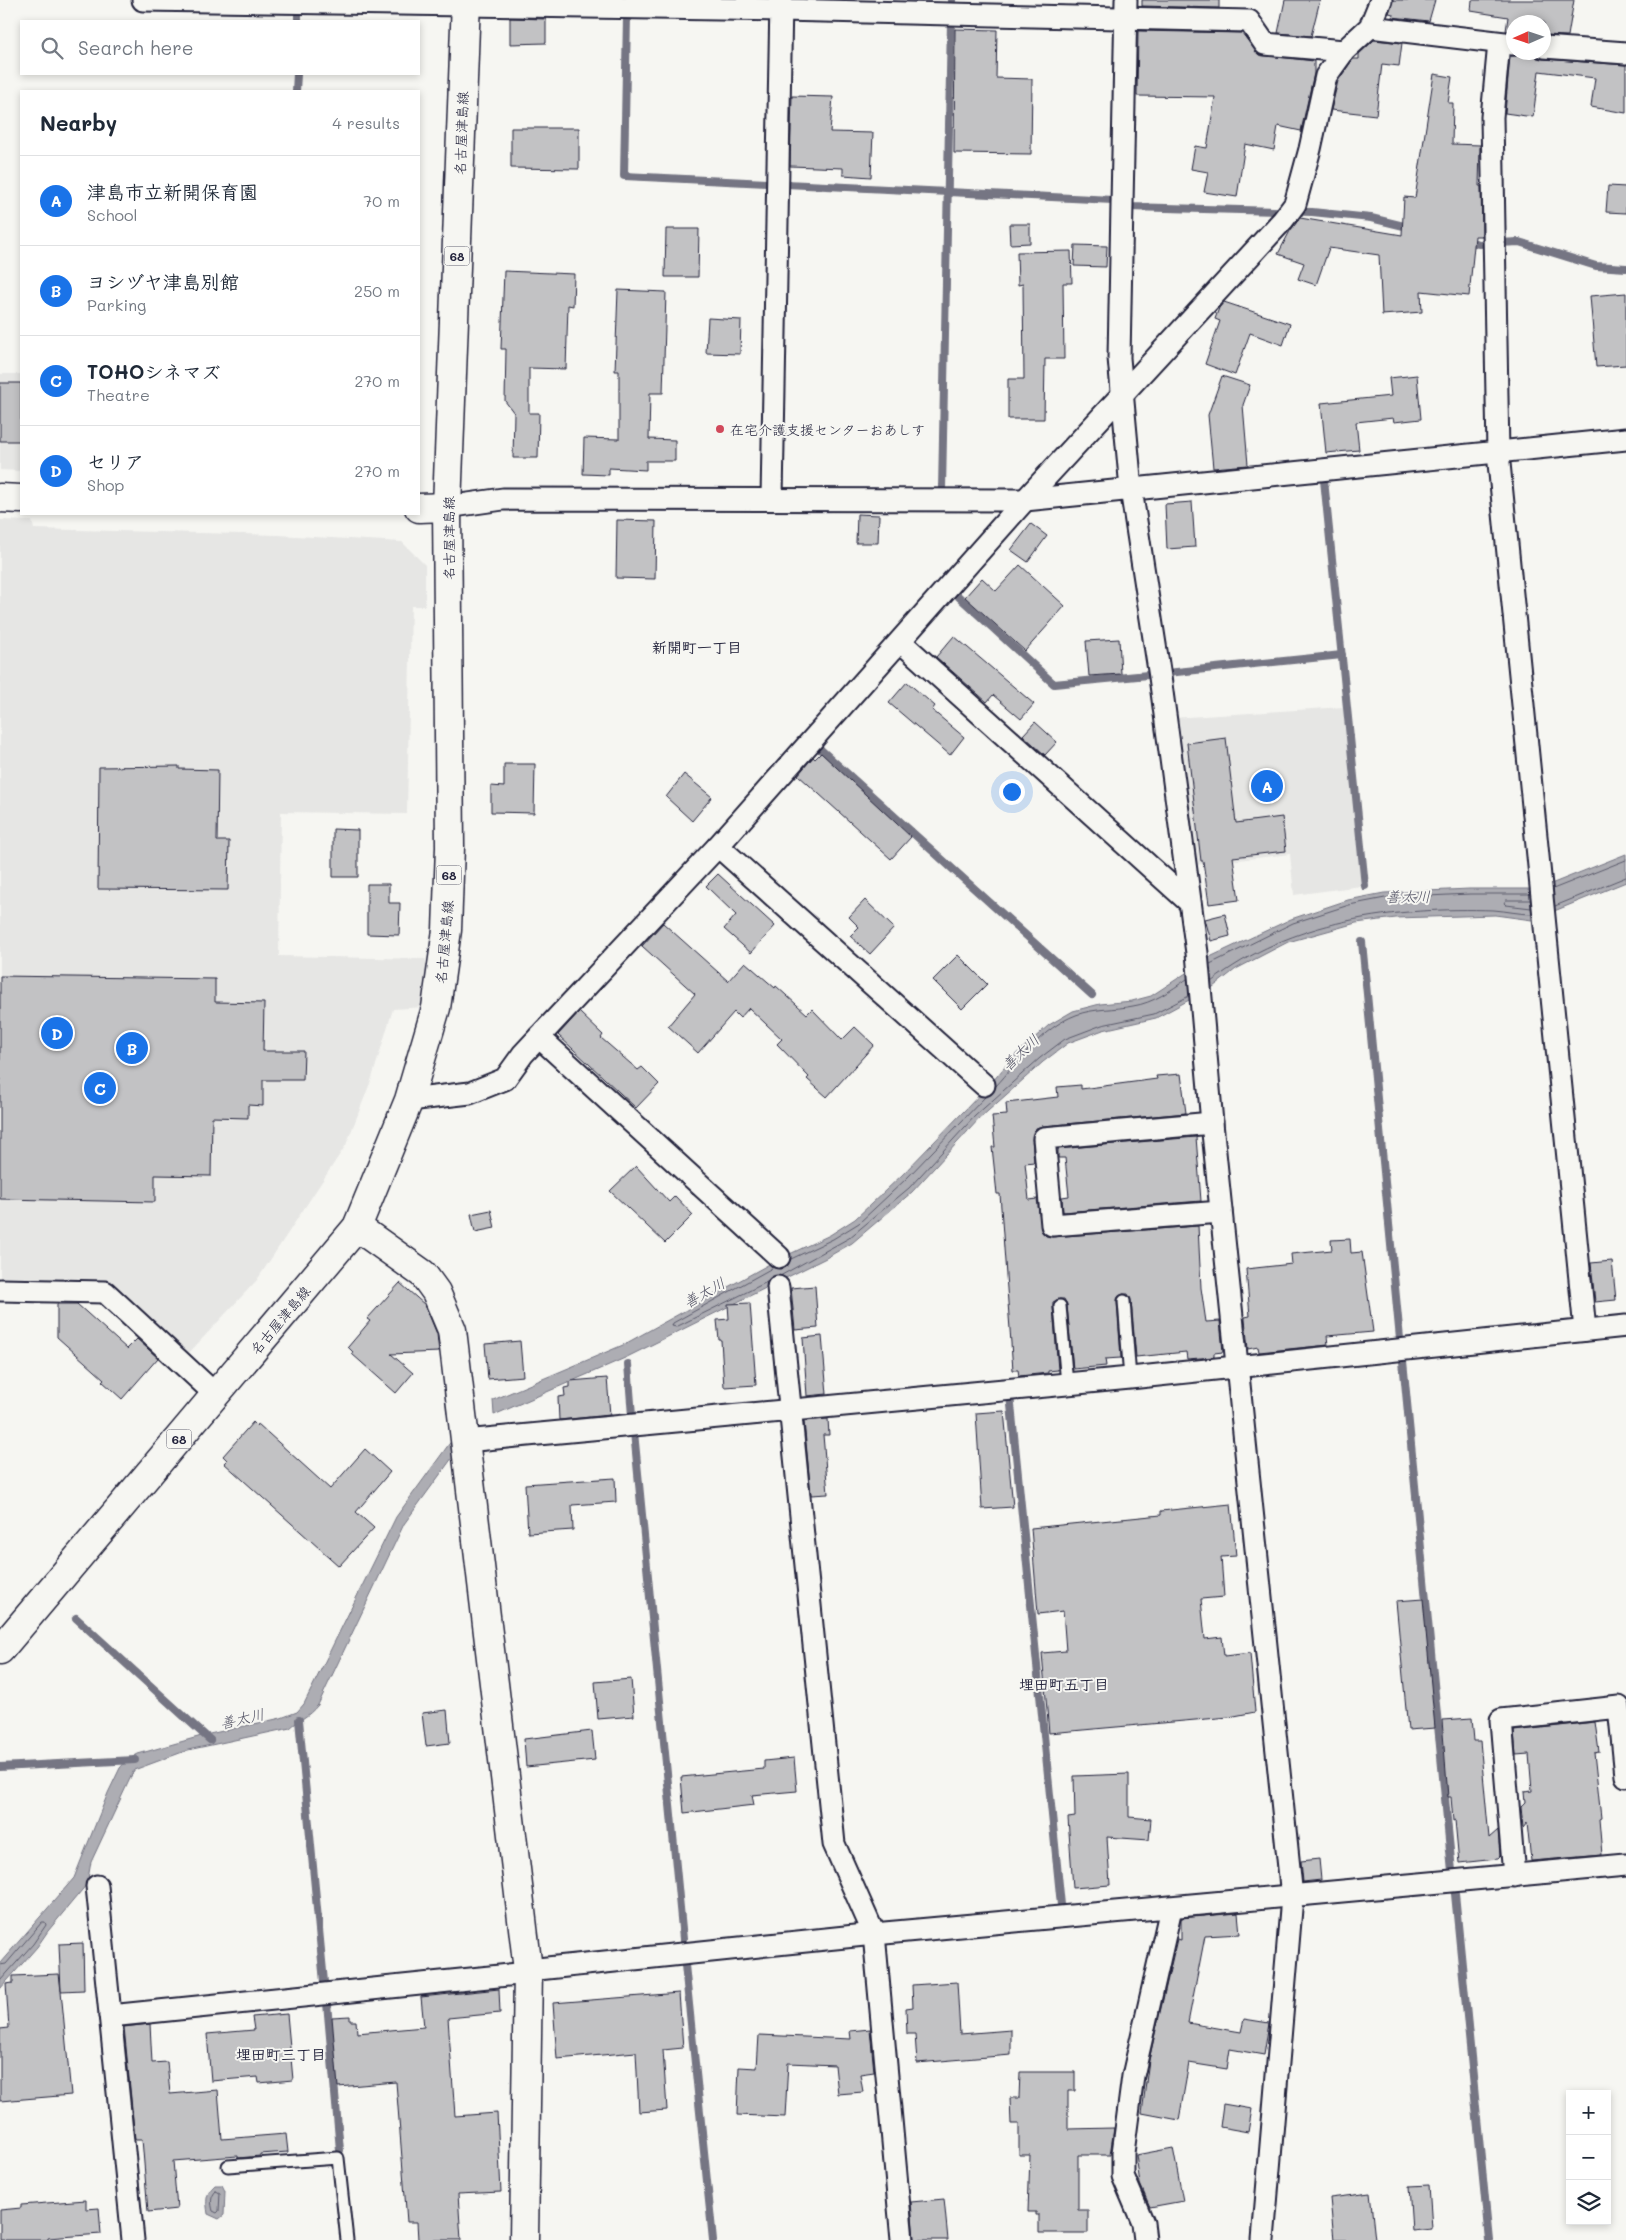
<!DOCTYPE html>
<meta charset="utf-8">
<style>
:root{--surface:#fff;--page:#f2f2f3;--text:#1f2937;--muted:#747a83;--line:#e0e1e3;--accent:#1a73e8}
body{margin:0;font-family:Mali,"Klee One",sans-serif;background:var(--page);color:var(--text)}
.controls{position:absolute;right:15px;bottom:15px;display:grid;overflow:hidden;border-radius:0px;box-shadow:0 2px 8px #0003}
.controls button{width:45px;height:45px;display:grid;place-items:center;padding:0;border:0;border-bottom:1px solid var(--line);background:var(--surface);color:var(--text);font:25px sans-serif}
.compass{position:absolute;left:1506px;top:15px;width:45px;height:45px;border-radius:50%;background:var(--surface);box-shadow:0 2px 8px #0003;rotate:267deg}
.you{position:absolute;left:1011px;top:791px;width:18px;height:18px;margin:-12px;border:4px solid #fff;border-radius:50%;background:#1a73e8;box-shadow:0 0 0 8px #1a73e833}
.badge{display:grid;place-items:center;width:32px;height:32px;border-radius:50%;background:var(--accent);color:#fff;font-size:16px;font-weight:700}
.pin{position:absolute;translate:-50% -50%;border:2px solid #fff;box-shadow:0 1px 5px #0006}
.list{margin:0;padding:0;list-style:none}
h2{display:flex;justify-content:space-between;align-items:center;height:65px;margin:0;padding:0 20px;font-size:21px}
h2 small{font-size:16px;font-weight:400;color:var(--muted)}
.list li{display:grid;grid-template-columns:32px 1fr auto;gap:15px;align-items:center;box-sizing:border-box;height:90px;padding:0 20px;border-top:1px solid var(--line)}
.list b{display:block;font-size:19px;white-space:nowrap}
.list p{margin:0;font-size:16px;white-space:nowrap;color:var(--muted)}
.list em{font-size:16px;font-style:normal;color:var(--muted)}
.icon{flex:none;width:28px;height:28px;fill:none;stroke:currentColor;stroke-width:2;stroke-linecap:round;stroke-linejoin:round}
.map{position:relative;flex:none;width:1626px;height:2240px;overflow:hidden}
.search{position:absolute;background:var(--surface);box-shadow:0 2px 8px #0003;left:20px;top:20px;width:400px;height:55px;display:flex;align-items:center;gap:12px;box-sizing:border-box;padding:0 18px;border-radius:0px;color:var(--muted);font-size:19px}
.panel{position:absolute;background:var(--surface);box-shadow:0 2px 8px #0003;left:20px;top:90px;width:400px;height:425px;border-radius:0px}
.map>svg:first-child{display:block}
.built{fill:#e6e6e4}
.water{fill:#adadb3;stroke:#757583}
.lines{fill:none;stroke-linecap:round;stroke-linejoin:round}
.shore{stroke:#5a5a6b;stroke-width:1}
.stream{stroke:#757583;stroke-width:8}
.building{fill:#c2c2c4;stroke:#22223b}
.lane-casing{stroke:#22223b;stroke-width:15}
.street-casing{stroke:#22223b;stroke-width:25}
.secondary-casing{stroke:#22223b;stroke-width:31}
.primary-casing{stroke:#22223b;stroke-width:31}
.lane{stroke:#f6f6f2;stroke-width:11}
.street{stroke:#f6f6f2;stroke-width:21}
.secondary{stroke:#f6f6f2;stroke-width:28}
.primary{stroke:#f6f6f2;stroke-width:28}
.poi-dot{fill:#d1495b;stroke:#f6f6f2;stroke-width:2}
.labels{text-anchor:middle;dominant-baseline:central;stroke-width:4;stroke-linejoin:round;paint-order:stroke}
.shield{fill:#f6f6f2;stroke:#626272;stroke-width:1}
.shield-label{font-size:12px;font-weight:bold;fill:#22223b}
.street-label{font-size:14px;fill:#22223b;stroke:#f6f6f2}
.poi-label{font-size:14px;fill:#22223b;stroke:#f6f6f2;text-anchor:start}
.neighbourhood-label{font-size:15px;font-weight:bold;fill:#22223b;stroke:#f6f6f2}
.water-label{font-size:15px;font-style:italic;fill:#535365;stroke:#f6f6f2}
</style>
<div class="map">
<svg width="1626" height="2240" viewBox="0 0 1626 2240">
<rect width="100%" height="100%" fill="#f6f6f2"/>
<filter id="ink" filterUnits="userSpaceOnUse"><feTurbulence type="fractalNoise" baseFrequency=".02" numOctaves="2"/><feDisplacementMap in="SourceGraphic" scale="10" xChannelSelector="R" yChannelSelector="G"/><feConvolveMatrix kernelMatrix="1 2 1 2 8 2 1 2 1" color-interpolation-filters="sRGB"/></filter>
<g filter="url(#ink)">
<g class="built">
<path d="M0,374h21v97l-21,-1z"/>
<path d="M0,520l32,1 2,8 244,6 124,7 23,23v41h-14l-4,208 -126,-2 -2,144 147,3v48l-33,2 -21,69 -26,67 -89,135 -70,75 -74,-68 -113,-2z"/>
<path d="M1344,707l17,179 -67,9 -4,-41 -96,11 -22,-147z"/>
</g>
<g class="water">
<path d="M1626,854v28l-94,38 -37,-5 -99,3 -40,5 -68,19 -52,27 -23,18 -57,31 -53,12 -35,13 -25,19 -64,57 -67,73 -60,51 -26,15 -201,100 -131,57 -1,-15 130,-55 152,-84 55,-26 25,-16 47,-44 91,-94 20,-24 36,-32 24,-14 27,-7 32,-3 19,-5 61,-40 79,-37 57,-19 36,-7 85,-4h61l21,-5z"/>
<path d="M452,1440l3,14 -51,70 -86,181c-11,13 -17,13 -28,23l-102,22 -54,20 -43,92 -4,22 -39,47 -11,16 -37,42v-26l74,-85 34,-85 12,-25 7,-8 11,-6 67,-19 76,-17 16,-6 7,-8 92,-187z"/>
<path d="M215,2185h7l3,6 -1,24 -5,4 -11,-5c-2,-13 -3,-20 7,-29z"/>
</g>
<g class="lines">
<g class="shore">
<path d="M1553,889l73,-29"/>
<path d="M1530,900h-24l-2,3 2,2 25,3"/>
<path d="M1555,906l71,-29"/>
<path d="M1210,964l83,-41 56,-18 36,-7 85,-4h60"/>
<path d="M1211,982c80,-63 185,-75 283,-72 13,1 25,4 38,4"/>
<path d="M996,1086c23,-25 46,-58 80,-71 18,-7 38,-5 57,-9 20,-3 37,-15 54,-27"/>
<path d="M791,1259l42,-20 26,-16 47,-44 80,-83"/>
<path d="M780,1276l69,-38 60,-50 66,-72 65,-58 25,-19 37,-14 52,-11 35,-18"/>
<path d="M767,1282l-91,45 -4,-1 1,-3 101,-56"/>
<path d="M0,1965l6,-1 36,-42h3l1,3 -13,19 -33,37"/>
<path d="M216,2191l4,2 -1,18 -2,2 -4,-2c-2,-8 -3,-14 3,-20z"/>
</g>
<g class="stream">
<path d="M952,5v-5"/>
<path d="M627,16l-3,160 143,7"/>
<path d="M298,21v-12"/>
<path d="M296,91l1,-17"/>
<path d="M786,184l327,16 16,7 183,5 59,6 41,10"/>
<path d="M1465,241l14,3 40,-2 77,24 30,2"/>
<path d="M1324,480l41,406"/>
<path d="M942,490l9,-469"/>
<path d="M958,596l96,88 94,-9"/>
<path d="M1167,673l175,-18"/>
<path d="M820,749l272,246"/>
<path d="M1362,942l38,397"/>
<path d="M1403,1361l49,510"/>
<path d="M628,1364l4,52"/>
<path d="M1010,1395l51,510"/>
<path d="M634,1432l49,507"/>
<path d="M76,1618l134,122"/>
<path d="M299,1720l25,262"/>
<path d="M0,1767l135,-7"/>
<path d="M1455,1894l34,346"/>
<path d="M685,1965l28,275"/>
<path d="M327,2003l13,147"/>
</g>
</g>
<g class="building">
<path d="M1142,0h77v8l-77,-2z"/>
<path d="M1285,0h35l-9,36 -33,-3z"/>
<path d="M1393,0h42l-6,21 -37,-4 1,-3 -4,-1z"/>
<path d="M1472,0h102l-6,36 -24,-1v-13h-30v9h-8l2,-14 -37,-6z"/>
<path d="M510,18l36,1v24l-36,1z"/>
<path d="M955,29l42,1 -1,48 36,1 -1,75 -77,-1z"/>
<path d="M1138,31l104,2 17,22 55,6v12l-13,58 -23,-5 -4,24 -29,-6 -8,53 -33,-5 4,-20 -17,-3 4,-23 12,2 8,-51 -78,-1z"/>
<path d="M1374,40l28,3 -3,23 -17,-2 -6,51 -45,-5 7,-29 15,-22h6v-5z"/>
<path d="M1522,52h11l4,6 6,1 83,6v48l-35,-6 4,-29 -56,-7 -6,46 -28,-4 5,-57h7z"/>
<path d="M1434,74l18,3 -4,26h5l-1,41 28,1 -1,41h2l1,50h-7l-6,60 -48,-5 1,21 -40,3 -3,-60 -50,-7 -13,37 -18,-6 6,-16 -26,-9 12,-23 10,-13 102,17 2,-38 11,1z"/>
<path d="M792,96l41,1 -3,35 43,1 -2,44 -28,-2v-7l-53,-2z"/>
<path d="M511,128h68v41l-68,-1z"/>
<path d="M1608,186l18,1v26l-20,-1z"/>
<path d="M1009,224h21v19l-20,1z"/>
<path d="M666,229h33l-1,48h-33z"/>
<path d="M1075,245l32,1 -1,21 -32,-1z"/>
<path d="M1071,251l1,32h-9l1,76h-19l-1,60h-36v-40h16l-1,-95 -5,1 -1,-33z"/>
<path d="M504,271l70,3 -1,32 -5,-1 -2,64 -37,-1v45h10l-1,45h-25l1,-45 -9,-12 1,-52h-5z"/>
<path d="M618,290l48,2 -3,101h-13l-1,46 26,1v21h-29v9l-37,-2v7l-26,-1 1,-36 35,1v-68h-4z"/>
<path d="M1626,293v72l-30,2 -6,-71z"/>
<path d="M1224,302l66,22 -7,21 -33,-12 -15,42 -30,-11 15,-43 -5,-2 4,-11z"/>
<path d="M708,318l33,2 -1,34 -34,-1z"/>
<path d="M1417,375l4,44 -27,3 -1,-4 -37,4 3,28 -33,3 -5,-50 70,-7 -2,-18z"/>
<path d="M1222,376l28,9 -7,20 5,60 -35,3 -5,-53z"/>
<rect x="0" y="383" width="21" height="58"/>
<path d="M1192,502l3,45 -28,2 -2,-45z"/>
<path d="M857,514l22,1 -1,28h-22z"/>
<path d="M617,520l39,1 -1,58 -39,-1z"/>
<path d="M1031,524l16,12 -19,26 -17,-12z"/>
<path d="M1020,565l45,41 -40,45 -60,-54 17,-19 14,13z"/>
<path d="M954,636l80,68 -13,15 -28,-24 -6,7 -51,-45z"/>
<path d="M1119,639l2,35 -32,2 -3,-35z"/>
<path d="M907,682l28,24 -3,4 32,27 -14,18 -61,-52z"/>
<path d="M1035,722l22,20 -12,13 -22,-20z"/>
<path d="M1226,738l10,85 46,-6 4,34 -53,6 6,43 -30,4 -6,-43h-2l-14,-118z"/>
<path d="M821,753l90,84 -20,22 -93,-84 15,-18 2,2z"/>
<path d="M504,764h31l-1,49 -43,-1v-26l13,1z"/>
<path d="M179,766v3l39,1 -1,71h12l-1,49 -130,-1 1,-122z"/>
<path d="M684,774l28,23 -20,24 -26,-24z"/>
<path d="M333,829l25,1v47h-25z"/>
<path d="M718,874l57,52 -24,27 -27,-24 12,-14 -30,-29z"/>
<path d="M367,884h22v19h11l-1,32 -32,-1z"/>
<path d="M865,900l29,28 -24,26 -20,-18 9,-9 -10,-10z"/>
<path d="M1225,914l5,22 -19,5 -6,-22z"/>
<path d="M663,923l65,58 17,-19 30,26 1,-2 31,28 5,-5 30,31 13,-13 19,18 -47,52 -20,-18 2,-2 -32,-33 5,-5 -33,-31 -9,10 -6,-6 -36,41 -30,-27 27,-32 -53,-48z"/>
<path d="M958,955l29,29 -25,25 -29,-29z"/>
<path d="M0,976l215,3v23l49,1 -1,48h41l-1,29h-40v26l-15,-1v13l-36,-1 -1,59 -56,-1v27l-155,-3z"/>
<path d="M579,1012l24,23 -2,3 37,32 4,-3 17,17 -23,24 -78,-73z"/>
<path d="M1181,1074l5,39 -143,13 -7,2 -4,11 2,23 -9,1 4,37 8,-1 5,33 4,4 6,1 146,-11 3,62 5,34 14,-1 3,31 -9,1v4l-27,2 -1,-7 -50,5 -5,-57 -3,-6h-5l-5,3 -1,5 4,56 -16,1 1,7 -33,3 -6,-64 -3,-6h-5l-6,3v5l5,63 -10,1v2l-29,3 -1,-6h-5l-13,-176h-3l-5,-47h3l-3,-31 15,-1 -1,-12 52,-6 -1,-10 24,-2v4l76,-10 -1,-3z"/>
<path d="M1196,1137l5,64 -138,11 -1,-15 7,-1 -4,-38h-7v-9z"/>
<path d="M636,1166l33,36 6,-6 18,19 -28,28 -55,-52z"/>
<path d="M491,1210l4,18 -20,4 -4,-18z"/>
<path d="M1350,1239l1,14 11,-1 11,80 -46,4 1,9 -69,7 -1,-5 -10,2 -3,-30v-2l5,-1 -4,-47 46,-5 -1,-10 41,-4 -1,-10z"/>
<path d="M1612,1261l4,39 -21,2 -4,-39z"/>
<path d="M400,1283l25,22 12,29 2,18 -48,2 22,19 -17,20 -44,-39 1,-2 -5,-5 22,-26 -3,-2z"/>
<path d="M815,1286l3,42 -23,2 -4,-42z"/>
<path d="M750,1303l6,82 -32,2 -3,-47h-2l-2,-20 12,-1 -1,-15z"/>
<path d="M57,1304h20l50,45 10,-10 21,19 -36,41 -20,-18 2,-2 -47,-42z"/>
<path d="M822,1336l5,58 -20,2 -4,-58z"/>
<path d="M520,1341l3,35 -35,3 -3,-35z"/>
<path d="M607,1378l3,37 -51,5 -1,-23 7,-1 -1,-8 6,-1v-6z"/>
<path d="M1004,1411l9,96 -31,2 -6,-96z"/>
<path d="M828,1419l1,16h-6l5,59 -17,1 -7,-74z"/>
<path d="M253,1422l4,4 1,-2 72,65 35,-40 25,23 -34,40 18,16 -35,38 -115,-103 3,-3 -4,-4z"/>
<path d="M615,1478l1,24 -44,3 1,25 -45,3 -3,-49z"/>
<path d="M1231,1504l5,52 -15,1 3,40 -23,2 4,40 17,-2 2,19 26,-3 5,59 -26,5 -180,16 -7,-80 24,-2 -3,-40 -25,3 -7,-86 130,-13v-4z"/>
<path d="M1423,1599l12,129 -27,2 -12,-129z"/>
<path d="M631,1679l3,37 -36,3 -3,-37z"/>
<path d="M447,1710l3,33 -24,3 -4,-33z"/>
<path d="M1472,1718l2,23h6l9,97 9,-8 2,26 -3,3 -38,4 -4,-43 -2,1 -2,-24h-3l-6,-77z"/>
<path d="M1595,1722l4,30 -5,1 7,65 -2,1 3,36 -71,6 -4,-38 -4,5 -2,-21 4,-4 -1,-11 8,-1 -3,-37 -13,1 -2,-24z"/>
<path d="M592,1731l3,29 -69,7 -2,-28z"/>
<path d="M794,1758l3,33 -45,4 2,10 -70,8 -3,-36 83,-8v-8z"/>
<path d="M1129,1774v43l22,2 -2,21 -42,-3 3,48 -37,3 -5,-70 7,-1 -1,-41z"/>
<path d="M1319,1859l2,21 -18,2 -2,-21z"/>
<path d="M1238,1913l2,21 -35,2 -17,87 53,9 3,-13 25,4 -5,32 -34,-6 -3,20 -38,-6 -10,57 -37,-7 7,-53 28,-121 4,1v-22z"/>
<path d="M83,1943l1,47 -23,1 10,104 -71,6v-72l9,-1 -3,-44 7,-1v-7l46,-2 2,17 -2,-47z"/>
<path d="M957,1982l3,52 51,-4v25l-94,8 -2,-29h-8l-1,-26 7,-1 -1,-22z"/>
<path d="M499,1989l1,24 -52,5 7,98 42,-3 4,79 -43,2 3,46h-43l-1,-18h-10l-11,-140 -58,5 -6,-70 18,-1v5h6l1,12 67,-6 -3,-30z"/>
<path d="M679,1993l4,55 -20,2 4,60 -28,2 -3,-60 -79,7 -4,-56z"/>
<path d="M287,2014l6,66 -34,3 -1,-6 -47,4 -4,-47 47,-4 -2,-13z"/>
<path d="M150,2024l2,39 15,-1 3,32 48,-4 4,49 64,-5 2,18 -28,2v2l-22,2v-2l-65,5 4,48 -29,3 -6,-73h-7l-11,-112z"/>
<path d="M870,2029l4,43 -14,2 3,18 -25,2 -3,-29 -47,-2 -3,54 -48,-2 2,-48 18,1 2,-33 92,4 -1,-8z"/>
<path d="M1020,2072h55v19h-7v38l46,-1 -4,27h-32v55h10v23h-49v-18h-3v-3h-8l2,-57h-11v-31h-8l-1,-26h9z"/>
<path d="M1223,2104l29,5 -4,23 -28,-5z"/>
<path d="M1173,2148l10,53 -33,6 -10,-23 -4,-29z"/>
<path d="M1429,2185l3,44 -20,2 -3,-45z"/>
<path d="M1370,2193l5,47h-41l-4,-42z"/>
<path d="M944,2199l4,41h-34l-3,-38z"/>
<path d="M86,2200v9l13,-1 2,26 -53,4v2h-48v-30l21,-2v-3z"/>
</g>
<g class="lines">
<defs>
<g id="lane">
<path d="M1124,1301l6,77"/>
<path d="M1060,1306l7,78"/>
<path d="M228,2166l110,-8 9,82"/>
</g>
<g id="street">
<path d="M143,0l638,10 468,11 16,23 79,7"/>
<path d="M1126,0l-7,358 12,131 29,188 37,276 15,170 80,774 -29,343"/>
<path d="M1370,27l143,17"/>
<path d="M1499,43l-7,74 6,336 87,877"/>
<path d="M1544,47l82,6"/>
<path d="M772,498l9,-498"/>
<path d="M447,507l56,-8 522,1 601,-61"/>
<path d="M901,642l288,260"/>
<path d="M718,846l266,239"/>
<path d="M539,1037l240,220"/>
<path d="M409,1100l61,-7 35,-14 18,-25 195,-208 307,-346 258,-280 12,-16 15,-55 16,-73 18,-25 26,-24 11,-27"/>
<path d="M1212,1123l-168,15 8,87 169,-13"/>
<path d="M778,1287l56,557 40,90 28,306"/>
<path d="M0,1290l105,2 111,103"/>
<path d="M465,1441l665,-63 496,-52"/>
<path d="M1514,1876l-13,-156 118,-13 7,69"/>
<path d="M97,1886l36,354"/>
<path d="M528,1970l346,-36 752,-69"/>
<path d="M110,2016l418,-43"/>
<path d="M1145,2240l-2,-17 -20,-47v-23l10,-77 38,-168"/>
</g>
<g id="secondary">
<path d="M0,498l21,1"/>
<path d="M419,508l28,-1"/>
<path d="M357,1227l66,47 13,18 16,38 76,640 -4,270"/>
</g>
<path id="primary" d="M0,1650l357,-423 52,-127 27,-92 11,-78 3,-83 -3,-340 19,-507"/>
</defs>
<use href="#lane" class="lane-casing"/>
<use href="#street" class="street-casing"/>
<use href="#secondary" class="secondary-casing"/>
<use href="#primary" class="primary-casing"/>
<use href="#lane" class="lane"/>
<use href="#street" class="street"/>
<use href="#secondary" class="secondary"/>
<use href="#primary" class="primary"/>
</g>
</g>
<circle class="poi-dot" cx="720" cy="429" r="5"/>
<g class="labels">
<g class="shield">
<rect x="444.5" y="246.5" width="25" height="19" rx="4"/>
<rect x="436.5" y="865.5" width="25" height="19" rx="4"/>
<rect x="166.5" y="1429.5" width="25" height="19" rx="4"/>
</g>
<g class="shield-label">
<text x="457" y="256">68</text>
<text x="449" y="875">68</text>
<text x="179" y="1439">68</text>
</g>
<g class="street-label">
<text transform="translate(461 133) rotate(-88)">名古屋津島線</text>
<text transform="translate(448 538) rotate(-90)">名古屋津島線</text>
<text transform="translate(444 942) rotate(-85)">名古屋津島線</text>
<text transform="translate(280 1320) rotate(-50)">名古屋津島線</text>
</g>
<g class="poi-label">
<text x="730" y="429">在宅介護支援センターおあしす</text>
</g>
<g class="neighbourhood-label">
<text x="697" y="647">新開町一丁目</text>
<text x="1064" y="1684">埋田町五丁目</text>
<text x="281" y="2054">埋田町三丁目</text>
</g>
<g class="water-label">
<text x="1408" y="896">善太川</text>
<text transform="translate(1020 1052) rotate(-43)">善太川</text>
<text transform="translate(704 1292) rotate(-29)">善太川</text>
<text transform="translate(242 1718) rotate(-13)">善太川</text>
</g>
</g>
</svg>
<div class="controls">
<button>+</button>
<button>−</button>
<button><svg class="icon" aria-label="layers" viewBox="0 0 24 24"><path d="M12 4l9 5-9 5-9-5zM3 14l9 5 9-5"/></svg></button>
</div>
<svg class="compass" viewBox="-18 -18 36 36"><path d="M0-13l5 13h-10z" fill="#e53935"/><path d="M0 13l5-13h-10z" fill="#747a83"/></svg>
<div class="you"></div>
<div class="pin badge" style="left:1267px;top:786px">A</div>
<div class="pin badge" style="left:132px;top:1048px">B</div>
<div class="pin badge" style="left:100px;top:1088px">C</div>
<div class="pin badge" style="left:57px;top:1033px">D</div>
<div class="search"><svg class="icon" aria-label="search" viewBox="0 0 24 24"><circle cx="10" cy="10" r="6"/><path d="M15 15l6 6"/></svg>Search here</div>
<section class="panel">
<h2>Nearby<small>4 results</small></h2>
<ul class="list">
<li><span class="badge">A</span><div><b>津島市立新開保育園</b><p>School</p></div><em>70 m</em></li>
<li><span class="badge">B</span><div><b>ヨシヅヤ津島別館</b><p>Parking</p></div><em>250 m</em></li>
<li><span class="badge">C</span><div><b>TOHOシネマズ</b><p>Theatre</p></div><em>270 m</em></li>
<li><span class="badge">D</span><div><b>セリア</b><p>Shop</p></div><em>270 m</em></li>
</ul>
</section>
</div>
